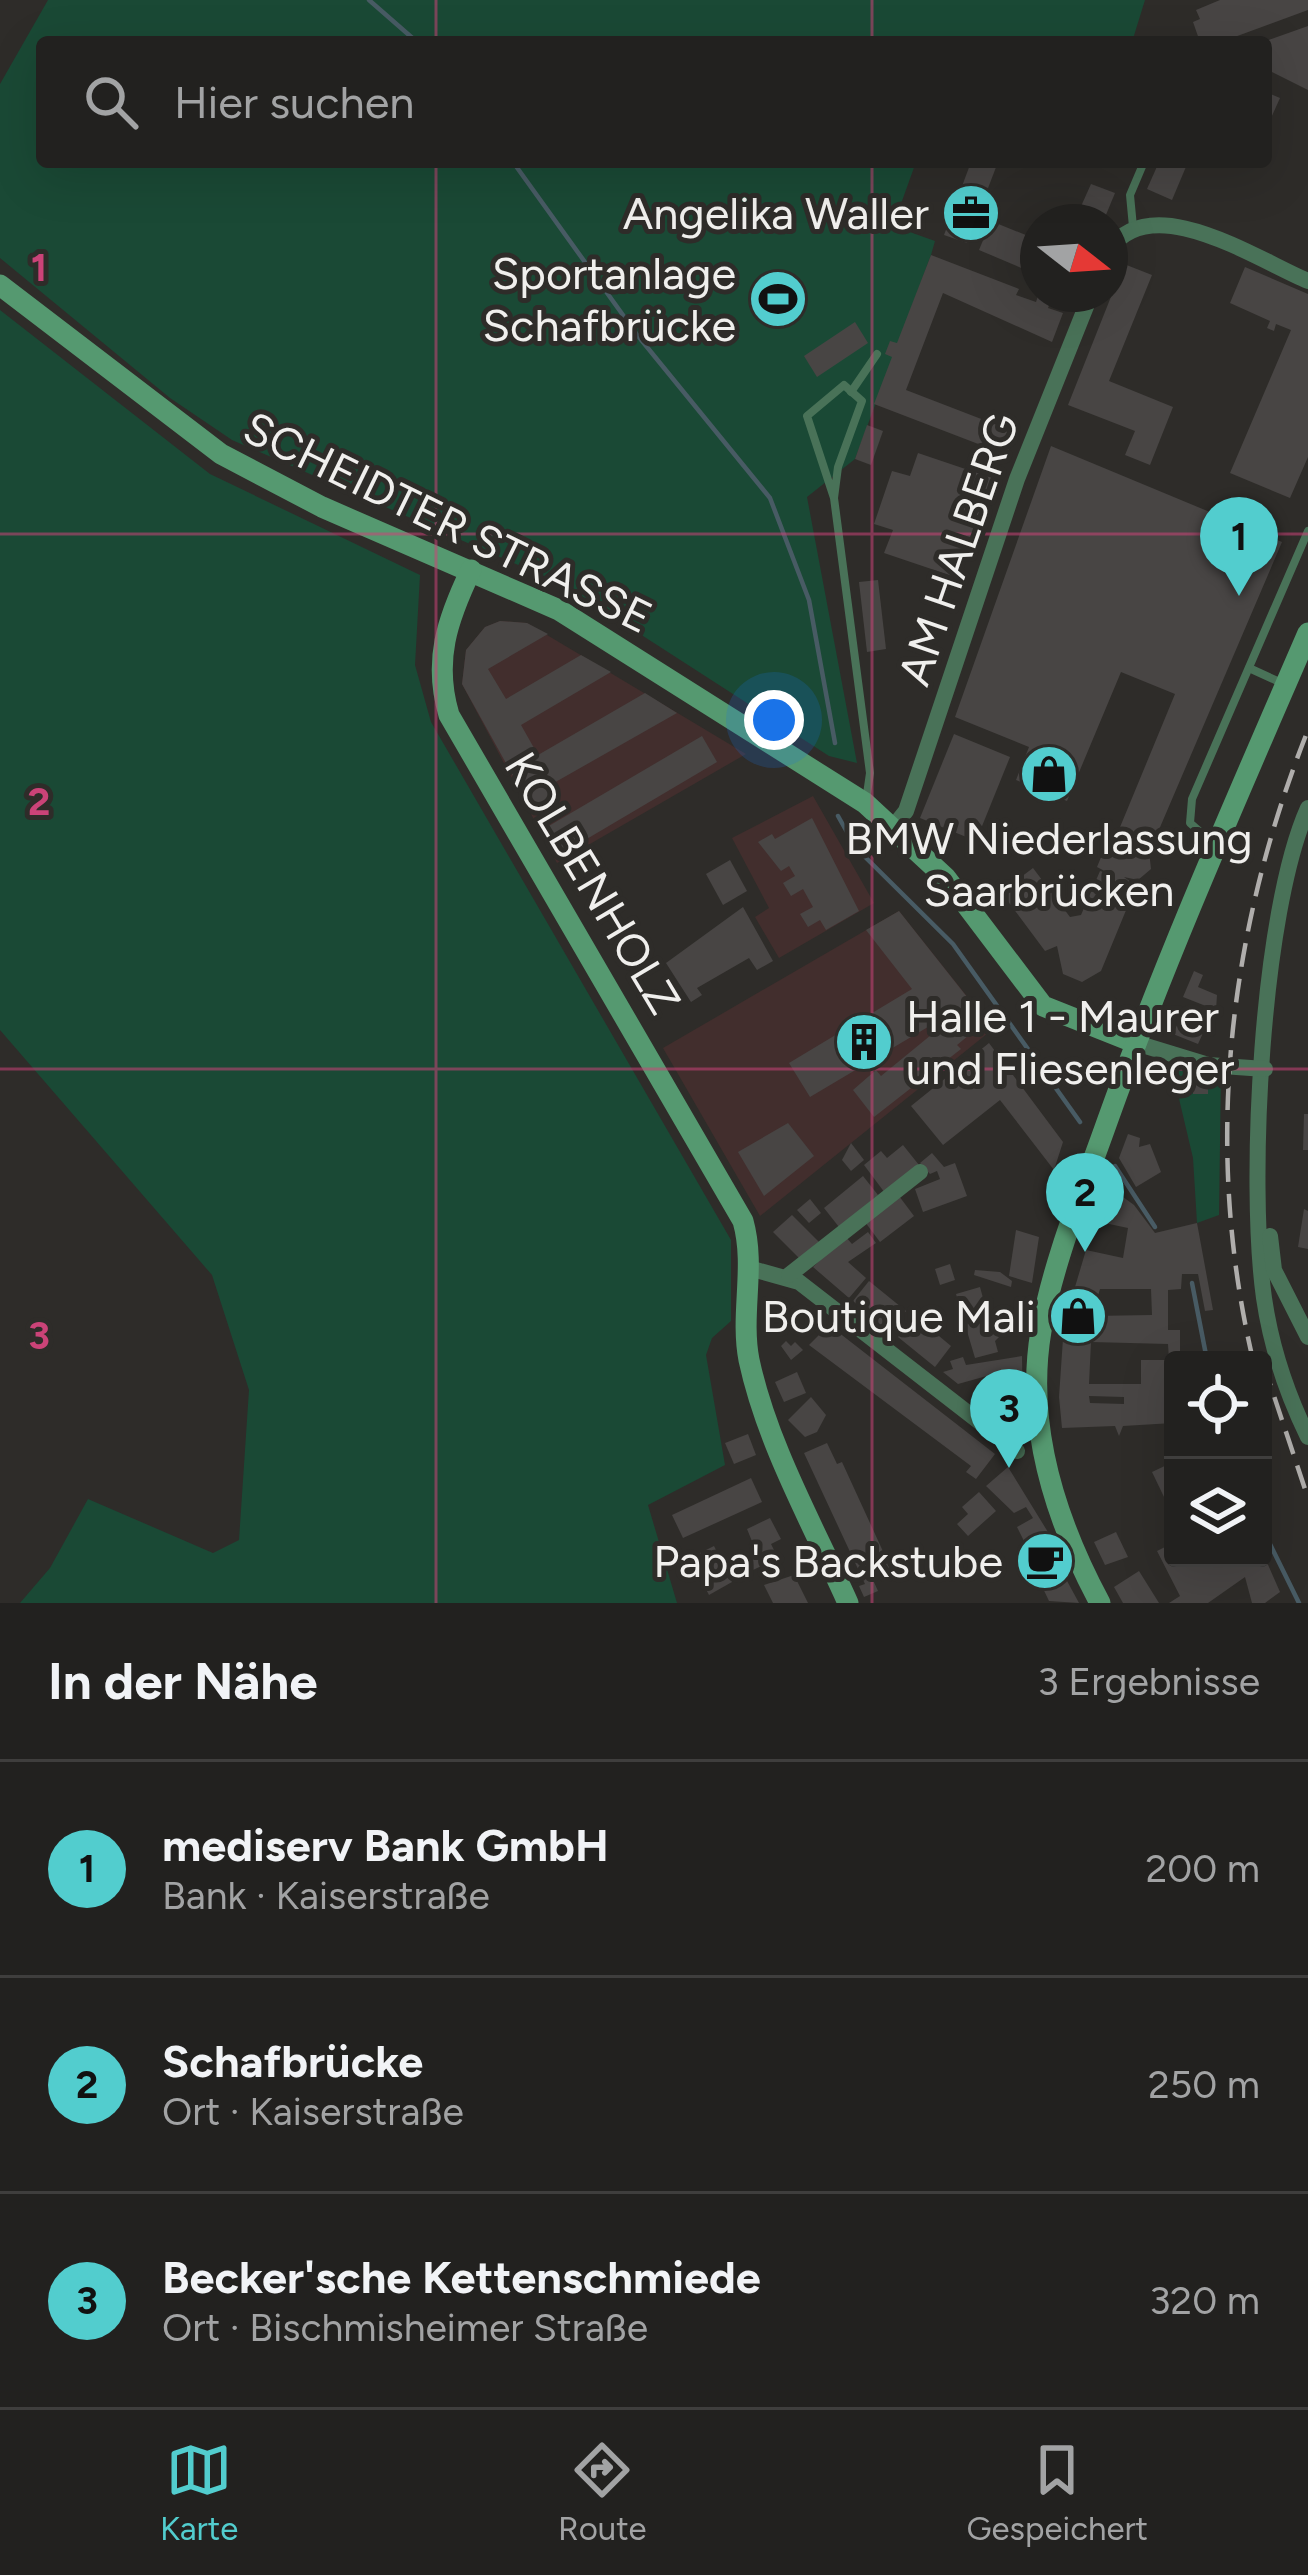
<!DOCTYPE html>
<html lang="de">
<meta charset="utf-8">
<style>
:root{--surface:#22211f;--page:#2a2928;--text:#f1f3f6;--muted:#a2a3a4;--line:#3f3e3d;--accent:#52cdce}
body{margin:0;font-family:Figtree,sans-serif;background:var(--page);color:var(--text)}
.controls{position:absolute;right:36px;bottom:36px;display:grid;overflow:hidden;border-radius:12px;box-shadow:0 12px 48px #0002}
.controls button{width:108px;height:108px;display:grid;place-items:center;padding:0;border:0;border-bottom:3px solid var(--line);background:var(--surface);color:var(--text);font:60px sans-serif}
.compass{position:absolute;left:1020px;top:204px;width:108px;height:108px;border-radius:50%;background:var(--surface);box-shadow:0 12px 48px #0002;rotate:107deg}
.you{position:absolute;left:774px;top:720px;width:42px;height:42px;margin:-30px;border:9px solid #fff;border-radius:50%;background:#1a73e8;box-shadow:0 0 0 18px #1a73e833}
.badge{display:grid;place-items:center;width:78px;height:78px;border-radius:50%;background:var(--accent);color:#111;font-size:39px;font-weight:700}
.pin{position:absolute;translate:-50% -99px;filter:drop-shadow(0 3px 6px #0008)}
.pin::after{content:'';position:absolute;top:63px;width:42px;height:36px;background:inherit;clip-path:polygon(0 0,100% 0,50% 100%)}
.list{margin:0;padding:0;list-style:none}
h2{display:flex;justify-content:space-between;align-items:center;height:156px;margin:0;padding:0 48px;font-size:51px}
h2 small{font-size:39px;font-weight:400;color:var(--muted)}
.list li{display:grid;grid-template-columns:78px 1fr auto;gap:36px;align-items:center;box-sizing:border-box;height:216px;padding:0 48px;border-top:3px solid var(--line)}
.list b{display:block;font-size:45px;white-space:nowrap}
.list p{margin:0;font-size:39px;white-space:nowrap;color:var(--muted)}
.list em{font-size:39px;font-style:normal;color:var(--muted)}
.icon{flex:none;width:66px;height:66px;fill:none;stroke:currentColor;stroke-width:2;stroke-linecap:round;stroke-linejoin:round}
.map{position:relative;flex:none;width:1308px;height:1603px;overflow:hidden}
.search{position:absolute;background:var(--surface);box-shadow:0 12px 48px #0002;left:36px;right:36px;top:36px;height:132px;display:flex;align-items:center;gap:30px;box-sizing:border-box;padding:0 42px;border-radius:12px;color:var(--muted);font-size:45px}
.sheet{height:804px;background:var(--surface)}
nav{display:flex;justify-content:space-around;align-items:center;box-sizing:border-box;height:168px;border-top:3px solid var(--line);background:var(--surface);font-size:33px;color:var(--muted)}
nav a{display:grid;justify-items:center;gap:6px}
nav .on{color:var(--accent)}
.map>svg:first-child{display:block}
.education{fill:#422e2d}
.green{fill:#1a4935}
.lines{fill:none;stroke-linecap:round;stroke-linejoin:round}
.stream{stroke:#485b64;stroke-width:4.5}
.building{fill:#484544;fill-rule:evenodd}
.lane{stroke:#497258;stroke-width:8}
.street{stroke:#497258;stroke-width:16}
.secondary{stroke:#559970;stroke-width:21}
.rail{stroke:#b0aeac;stroke-width:4.5;stroke-dasharray:24 12;stroke-linecap:butt}
.grid{fill:none;stroke:#cb4378;stroke-width:3;stroke-opacity:0.55}
.labels{text-anchor:middle;dominant-baseline:central;stroke-width:10;stroke-linejoin:round;paint-order:stroke}
.poi-label{font-size:45px;fill:#f0efed;stroke:#2e2c29;text-anchor:end}
.street-label{font-size:45px;fill:#f0efed;stroke:#2e2c29}
.grid-label{font-size:39px;text-anchor:middle;font-weight:bold;fill:#cb4378;stroke:#2e2c29;stroke-width:10;stroke-linejoin:round;paint-order:stroke}
</style>
<div class="map">
<svg width="1308" height="1603" viewBox="0 0 1308 1603">
<rect width="100%" height="100%" fill="#2e2c29"/>
<g class="education">
<path d="M500,621l27,2 219,131 -189,109 -95,-179 4,-34 19,-23z"/>
<path d="M813,796l61,107 -95,55 -24,-41 14,-9 -37,-70z"/>
<path d="M899,911l94,118 -233,187 -97,-168z"/>
</g>
<g class="green">
<path d="M48,0h1097l-13,42h-1090v120h874l-23,64 42,15 -4,14 -76,204 -48,38 50,266 -28,-7 -265,-171 -332,-145 -62,-42 -170,-140v-174z"/>
<path d="M0,310l210,164 210,101 -5,90 16,57 300,518v81l-19,17 -6,17 19,110 -77,40 29,98h-657l30,-35 38,-69 125,54 26,-13 10,-150 -37,-115 -212,-245z"/>
<path d="M1172,1069l38,7 11,-4 -2,143 -22,8 -4,-65z"/>
</g>
<g class="lines">
<g class="stream">
<path d="M369,0l48,42"/>
<path d="M513,162l125,174 132,162 39,102 26,143"/>
<path d="M838,816l18,32 97,96 127,178"/>
<path d="M1115,1166l40,61"/>
<path d="M1192,1283l15,77"/>
<path d="M1263,1530l36,73"/>
</g>
</g>
<g class="building">
<path d="M1220,0h88v10l-87,32h-21l-7,-20 7,-3 -4,-9z"/>
<path d="M1308,26v64l-42,-21v-28z"/>
<path d="M1266,92l14,6 -9,20 -5,-2z"/>
<path d="M971,162h27l-31,81 -23,-8z"/>
<path d="M1159,162h29l-16,38 -25,-11z"/>
<path d="M1091,184l24,9 -12,29h-29z"/>
<path d="M991,221l47,19v35l-59,-25z"/>
<path d="M931,255l88,34 -3,6 20,7 2,-6 13,5 -3,7 15,5 -11,29 -109,-49 -37,97 109,42 -8,23 -133,-51 18,-47 -7,-3 5,-13 7,2z"/>
<path d="M1124,264l28,11 -43,106 64,26 -23,58 -25,-10 10,-24 -67,-26z"/>
<path d="M1245,267l63,27v163l-18,41 -60,-25 61,-143 -15,-6 -2,7 -7,-3 3,-7 -40,-18z"/>
<path d="M855,322l13,21 -51,34 -13,-21z"/>
<path d="M867,425l16,6 -12,34 -16,-6z"/>
<path d="M1051,446l231,96 -130,304 -14,-3 11,8 2,18 -13,11 -14,-3 12,9 -35,85 -19,11 -19,-8 -6,-28 -12,5 -44,-59 32,-24 37,49 11,-2 19,-44 12,4 -15,-8 14,-34 15,5 -8,-6 57,-138 -54,-22 -54,129 -51,-21 13,-33 -74,-30z"/>
<path d="M918,453l74,25 -34,100 -74,-25 9,-23 -19,-6 18,-53 18,5z"/>
<path d="M878,580l8,69 -19,3 -8,-70z"/>
<path d="M500,621l27,2 21,11 -60,35 18,30 75,-44 30,17 -90,53 17,30 107,-62 32,20 -125,71 6,11 -26,15 -70,-126 4,-34 19,-23z"/>
<path d="M954,734l56,23 -34,84 -56,-23z"/>
<path d="M702,736l15,26 -159,94 -16,-26z"/>
<path d="M812,818l47,93 -33,19 -6,-10 -12,7 -8,-13 13,-7 -10,-18 -12,7 -8,-13 12,-7 -6,-10 -8,5 -23,-29 14,-8 3,5z"/>
<path d="M730,860l17,31 -24,14 -17,-31z"/>
<path d="M743,907l30,54 -16,9 -8,-12 -52,30 5,7 -11,7 -25,-39z"/>
<path d="M899,911l87,110 -29,24 4,4 -87,68 -21,-27 23,-20 5,6 61,-50 -4,-5 -128,76 -21,-34 123,-74 -46,-59z"/>
<path d="M1194,971l9,4 -5,12 19,8 -1,15 -33,-13z"/>
<path d="M1183,1012l25,10 -10,22 -25,-10z"/>
<path d="M989,1043l74,99 -9,28 -54,-70 -57,45 -32,-39z"/>
<rect x="1193" y="1080" width="15" height="14"/>
<path d="M1304,1114h4v36h-5z"/>
<path d="M788,1123l26,33 -50,40 -26,-44z"/>
<path d="M1128,1134l12,4 -1,9 11,-3 11,28 -25,15 -17,-29z"/>
<path d="M851,1143l13,17 -13,11 -9,-11z"/>
<path d="M903,1145l16,20 -34,28 -21,-28 17,-14 6,7z"/>
<path d="M932,1153l12,14 11,-4 12,33 -44,16 -8,-23 25,-10 -3,-8 -7,3 -10,-11z"/>
<path d="M863,1176l15,19 -39,32 -15,-19z"/>
<path d="M1108,1186l26,19 21,28 42,-10 16,87 -8,1 -7,-37h-16l-1,15 -13,1v40h12v30h-7v63l-50,3 -4,10 -4,-10 -53,2 -3,-31 5,-73 22,-74 37,8 5,-30 -33,-7zM1100,1289h51l1,26 -60,1zM1091,1342l77,2 1,16h-28v24h-52zM1089,1396l35,1v7l-34,-1z"/>
<path d="M899,1196l15,20 -34,26 -15,-20z"/>
<path d="M810,1199l11,14 -12,10 -12,-13z"/>
<path d="M1304,1209l4,2v38l-10,-2z"/>
<path d="M792,1215l27,27 -20,16 -26,-26z"/>
<path d="M1016,1230l23,7 -7,46 -23,-7z"/>
<path d="M868,1232l8,11 -28,19 18,16 -17,20 -36,-31 32,-31 7,8z"/>
<path d="M950,1264l5,16 -15,5 -5,-16z"/>
<path d="M975,1270l25,2 12,9 -1,6 -37,-12z"/>
<path d="M869,1281l37,30 -17,21 -36,-31z"/>
<path d="M980,1287l12,44 8,5 -5,5 3,11 -23,6 -19,-64z"/>
<path d="M915,1316l36,30 -16,21 -37,-30z"/>
<path d="M829,1325l166,129 -19,25 -10,-7 5,-6 -162,-121z"/>
<path d="M786,1341l5,5 4,-4 8,8 -12,10 -10,-14z"/>
<path d="M1022,1356l1,67 -17,1 -11,-9 -1,-41 -36,10 -15,-12 10,-3 -3,-8 13,-4 3,8z"/>
<path d="M797,1372l9,21 -22,9 -9,-20z"/>
<path d="M811,1397l15,18 -9,17 -12,5 -17,-17z"/>
<path d="M748,1434l8,21 -22,9 -9,-21z"/>
<path d="M827,1443l10,21 5,-2 50,109 -19,9 5,11 -14,6 -5,-11 6,-2 -61,-131z"/>
<path d="M1173,1462v34l-8,3 -13,-27z"/>
<path d="M1008,1467l43,70 -23,12 -11,-22 16,-9 -7,-11 -12,6 -28,-27z"/>
<path d="M751,1478l11,24 -79,36 -11,-23z"/>
<path d="M979,1492l17,19 -28,25 -11,-12 11,-10 -6,-7z"/>
<path d="M770,1518l11,21 -10,5 7,14 -25,12 -7,-14 10,-5 -9,-22z"/>
<path d="M1116,1532l12,25 -23,8 -11,-23z"/>
<path d="M1173,1543v15h92l15,34 -15,11h-13l-7,-26 -37,26h-39l11,-7 -23,-45z"/>
<path d="M714,1546l18,36 -23,13 -19,-37z"/>
<path d="M1049,1548l11,20 19,35 -30,-2 -20,-42z"/>
<path d="M1139,1571l20,32h-36l-9,-16z"/>
<path d="M794,1575l14,28h-35l-9,-18z"/>
</g>
<g class="lines">
<g class="lane">
<path d="M1133,227l-3,-32 14,-33"/>
<path d="M851,392l26,-38"/>
<path d="M834,498l-27,-82 37,-31 18,16 -24,66 -4,31 36,275 -4,28"/>
<path d="M1249,668l35,16"/>
<path d="M1213,843l-23,-20 2,-24 116,-268"/>
</g>
<g class="street">
<path d="M1110,249c42,-60 146,10 198,32"/>
<path d="M1308,808c-47,105 -60,375 -44,490 7,48 23,96 44,139"/>
<path d="M894,826l12,-15 111,-332 74,-185"/>
<path d="M1136,1043l72,22 57,4"/>
<path d="M1270,1236l4,34 34,67"/>
<path d="M749,1268l50,14 218,169"/>
<path d="M789,1275l131,-103"/>
</g>
<g class="secondary">
<path d="M0,285l221,169 101,53 237,103 306,193 81,75 97,128 93,37"/>
<path d="M471,570c-24,50 -38,91 -22,145l294,506c13,46 -3,92 6,139 18,84 64,165 99,243"/>
<path d="M1100,1603c-44,-82 -75,-178 -59,-272 12,-70 42,-141 66,-209 59,-165 131,-327 201,-489"/>
</g>
<g class="rail">
<path d="M1253,1360c-50,-212 -25,-429 55,-630"/>
<path d="M1263,1363l45,135"/>
</g>
</g>
<path class="grid" d="M436,0v42M872,0v42M436,162v1441M872,162v1441M0,534h1308M0,1069h1308"/>
<defs>
<symbol id="office-disc" viewBox="-11 -11 22 22"><circle r="9.5" fill="#52cdce" stroke="#2e2c29"/><path d="M-6-3h4V-5.5h4V-3h4V5H-6ZM-1-4.5V-3h2v-1.5ZM-6 0V1H6V0Z" fill="#111"/></symbol>
<symbol id="stadium-disc" viewBox="-11 -11 22 22"><circle r="9.5" fill="#52cdce" stroke="#2e2c29"/><path d="M0-5a6.5 5 0 1 0 0 10a6.5 5 0 1 0 0-10ZM-3.5-1.8h7v3.6h-7Z" fill="#111"/></symbol>
<symbol id="shop-disc" viewBox="-11 -11 22 22"><circle r="9.5" fill="#52cdce" stroke="#2e2c29"/><path d="M-5-2.5h2.3a2.7 3.5 0 0 1 5.4 0H5L5.5 6h-11ZM-1.5-2.5h3a1.5 2.3 0 0 0-3 0Z" fill="#111"/></symbol>
<symbol id="building-disc" viewBox="-11 -11 22 22"><circle r="9.5" fill="#52cdce" stroke="#2e2c29"/><path d="M-4-6H4V6H1V3H-1V6H-4ZM-2.5-4.3h1.7v1.8h-1.7ZM.8-4.3h1.7v1.8H.8ZM-2.5-1h1.7V.8h-1.7ZM.8-1h1.7V.8H.8Z" fill="#111"/></symbol>
<symbol id="cafe-disc" viewBox="-11 -11 22 22"><circle r="9.5" fill="#52cdce" stroke="#2e2c29"/><path d="M-5.5-4.5H6V0H3Q3 3.5 0 3.5H-2.5Q-5.5 3.5-5.5 0ZM3-3.2v2h1.7v-2ZM-6 4.5H4V6H-6Z" fill="#111"/></symbol>
</defs>
<g fill-rule="evenodd">
<use href="#office-disc" x="938" y="180" width="66" height="66"/>
<use href="#stadium-disc" x="745" y="266" width="66" height="66"/>
<use href="#shop-disc" x="1016" y="741" width="66" height="66"/>
<use href="#building-disc" x="831" y="1009" width="66" height="66"/>
<use href="#shop-disc" x="1045" y="1283" width="66" height="66"/>
<use href="#cafe-disc" x="1012" y="1528" width="66" height="66"/>
</g>
<g class="labels">
<g class="poi-label">
<text x="929" y="213">Angelika Waller</text>
<text x="736" y="273">Sportanlage<tspan x="736" dy="52">Schafbrücke</tspan></text>
<text x="1049" y="838" text-anchor="middle">BMW Niederlassung<tspan x="1049" dy="52">Saarbrücken</tspan></text>
<text x="906" y="1016" text-anchor="start">Halle 1 - Maurer<tspan x="906" dy="52">und Fliesenleger</tspan></text>
<text x="1036" y="1316">Boutique Mali</text>
<text x="1003" y="1561">Papa's Backstube</text>
</g>
<g class="street-label">
<text transform="translate(448 522) rotate(26)">SCHEIDTER STRASSE</text>
<text transform="translate(958 549) rotate(-71)">AM HALBERG</text>
<text transform="translate(593 883) rotate(59)">KOLBENHOLZ</text>
</g>
</g>
<g class="grid-label">
<text x="39" y="281">1</text>
<text x="39" y="815">2</text>
<text x="39" y="1349">3</text>
</g>
</svg>
<div class="controls">
<button><svg class="icon" aria-label="locate" viewBox="0 0 24 24"><circle cx="12" cy="12" r="6"/><path d="M12 2v4M12 18v4M2 12h4M18 12h4"/></svg></button>
<button><svg class="icon" aria-label="layers" viewBox="0 0 24 24"><path d="M12 4l9 5-9 5-9-5zM3 14l9 5 9-5"/></svg></button>
</div>
<svg class="compass" viewBox="-18 -18 36 36"><path d="M0-13l5 13h-10z" fill="#e53935"/><path d="M0 13l5-13h-10z" fill="#a2a3a4"/></svg>
<div class="you"></div>
<div class="pin badge" style="left:1239px;top:596px">1</div>
<div class="pin badge" style="left:1085px;top:1252px">2</div>
<div class="pin badge" style="left:1009px;top:1468px">3</div>
<div class="search"><svg class="icon" aria-label="search" viewBox="0 0 24 24"><circle cx="10" cy="10" r="6"/><path d="M15 15l6 6"/></svg>Hier suchen</div>
</div>
<section class="sheet">
<h2>In der Nähe<small>3 Ergebnisse</small></h2>
<ul class="list">
<li><span class="badge">1</span><div><b>mediserv Bank GmbH</b><p>Bank · Kaiserstraße</p></div><em>200 m</em></li>
<li><span class="badge">2</span><div><b>Schafbrücke</b><p>Ort · Kaiserstraße</p></div><em>250 m</em></li>
<li><span class="badge">3</span><div><b>Becker'sche Kettenschmiede</b><p>Ort · Bischmisheimer Straße</p></div><em>320 m</em></li>
</ul>
</section>
<nav>
<a class="on"><svg class="icon" aria-label="map" viewBox="0 0 24 24"><path d="M3 6l6-2 6 2 6-2v14l-6 2-6-2-6 2zM9 4v14M15 6v14"/></svg>Karte</a>
<a><svg class="icon" aria-label="directions" viewBox="0 0 24 24"><path d="M12 3l9 9-9 9-9-9zM9 14v-3h6M13 9l2 2-2 2"/></svg>Route</a>
<a><svg class="icon" aria-label="saved" viewBox="0 0 24 24"><path d="M7 4h10v16l-5-4-5 4z"/></svg>Gespeichert</a>
</nav>
